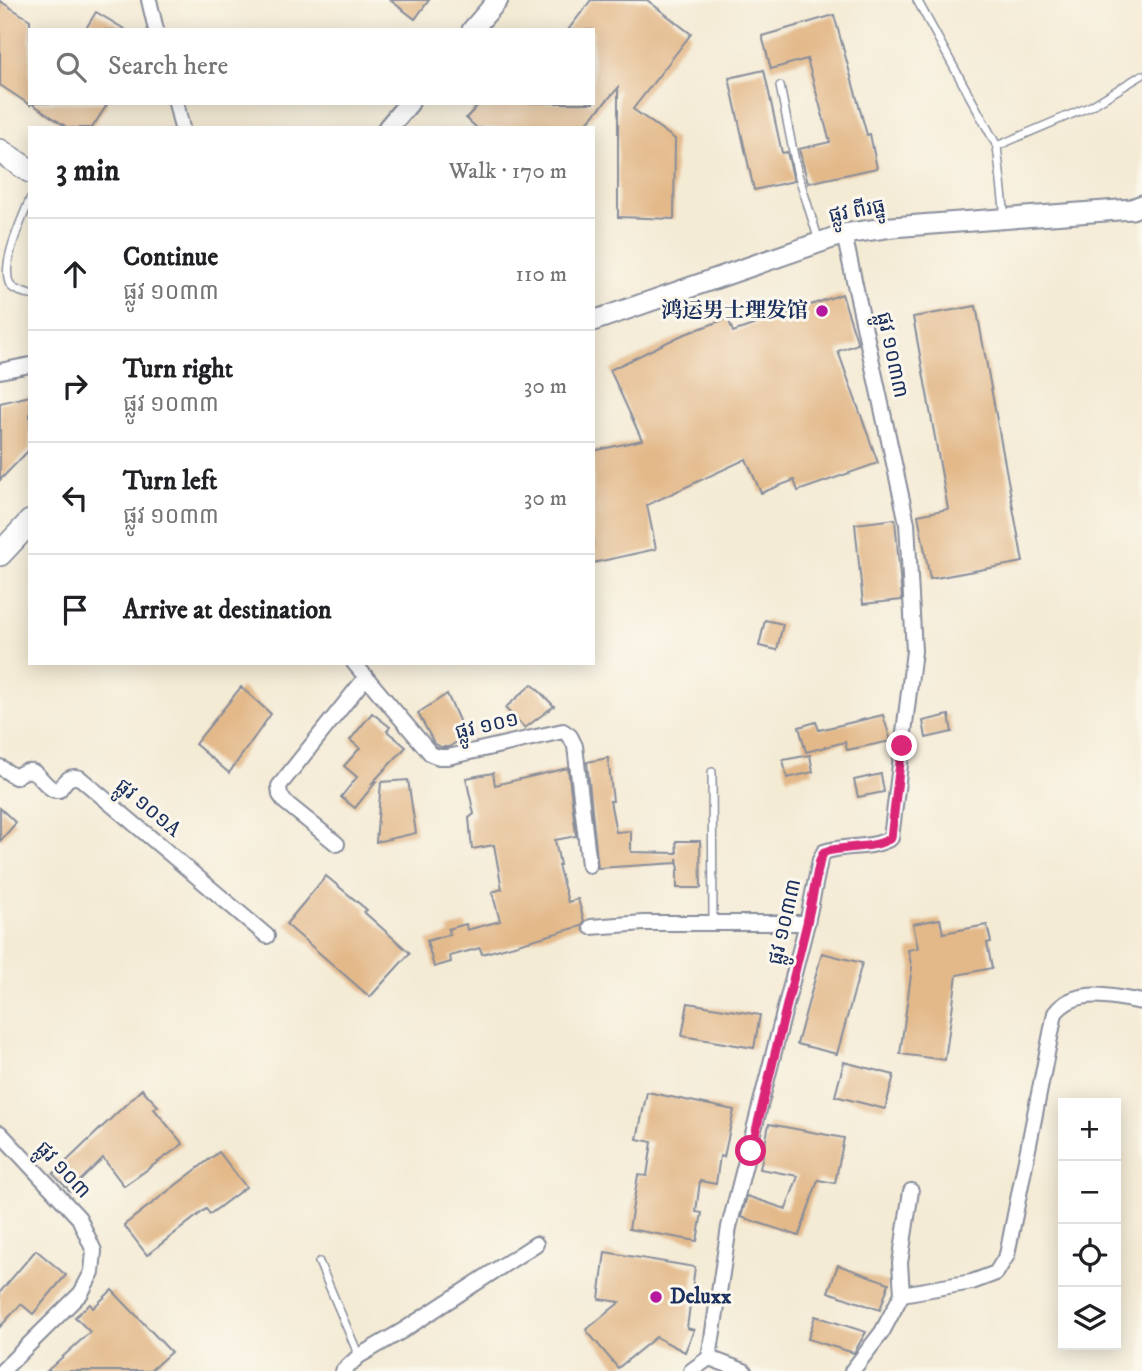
<!DOCTYPE html>
<meta charset="utf-8">
<style>
:root{--surface:#fff;--page:#f2f2f2;--text:#202124;--muted:#757577;--line:#e0e0e0}
body{margin:0;font-family:"IM FELL DW Pica","Noto Serif SC","Noto Sans Khmer",serif;background:var(--page);color:var(--text)}
.controls{position:absolute;right:21px;bottom:21px;display:grid;overflow:hidden;border-radius:0px;box-shadow:0 4px 18px #0003}
.controls button{width:63px;height:63px;display:grid;place-items:center;padding:0;border:0;border-bottom:2px solid var(--line);background:var(--surface);color:var(--text);font:35px sans-serif}
.stop{position:absolute;width:21px;height:21px;margin:-16px;border:5px solid #db2777;border-radius:50%;background:#fff}
.stop.end{background:#db2777;border-color:#fff;box-shadow:0 2px 7px #0008}
.list{margin:0;padding:0;list-style:none}
h2{display:flex;justify-content:space-between;align-items:center;height:91px;margin:0;padding:0 28px;font-size:30px}
h2 small{font-size:23px;font-weight:400;color:var(--muted)}
.list li{display:grid;grid-template-columns:46px 1fr auto;gap:21px;align-items:center;box-sizing:border-box;height:112px;padding:0 28px;border-top:2px solid var(--line)}
.list b{display:block;font-size:26px;white-space:nowrap}
.list p{margin:0;font-size:23px;white-space:nowrap;color:var(--muted)}
.list em{font-size:23px;font-style:normal;color:var(--muted)}
.icon{flex:none;width:38px;height:38px;fill:none;stroke:currentColor;stroke-width:2;stroke-linecap:round;stroke-linejoin:round}
.map{position:relative;flex:none;width:1142px;height:1371px;overflow:hidden}
.search{position:absolute;background:var(--surface);box-shadow:0 4px 18px #0003;left:28px;top:28px;width:567px;height:77px;display:flex;align-items:center;gap:18px;box-sizing:border-box;padding:0 24px;border-radius:0px;color:var(--muted);font-size:26px}
.panel{position:absolute;background:var(--surface);box-shadow:0 4px 18px #0003;left:28px;top:126px;width:567px;height:539px;border-radius:0px}
.map>svg:first-child{display:block}
.building{fill:#e3b98a}
.lines{fill:none;stroke-linecap:round;stroke-linejoin:round}
.lane-casing{stroke:#888d9a;stroke-width:10}
.street-casing{stroke:#888d9a;stroke-width:18}
.secondary-casing{stroke:#888d9a;stroke-width:23}
.primary-casing{stroke:#888d9a;stroke-width:26}
.lane{stroke:#fff;stroke-width:7}
.street{stroke:#fff;stroke-width:14}
.secondary{stroke:#fff;stroke-width:19}
.primary{stroke:#fff;stroke-width:23}
.route{stroke:#db2777;stroke-width:9}
.poi-dot{fill:#b5179e;stroke:#fbf7ec;stroke-width:2.5}
.labels{text-anchor:middle;dominant-baseline:central;stroke-width:6;stroke-linejoin:round;paint-order:stroke}
.street-label{font-size:21px;fill:#1b2f5e;stroke:#fbf7ec}
.poi-label{font-size:21px;font-weight:bold;fill:#1b2f5e;stroke:#fbf7ec;text-anchor:end}
</style>
<div class="map">
<svg width="1142" height="1371" viewBox="0 0 1142 1371">
<rect width="100%" height="100%" fill="#fbf7ec"/>
<filter id="ink" filterUnits="userSpaceOnUse"><feTurbulence type="fractalNoise" baseFrequency=".0143" numOctaves="2"/><feDisplacementMap in="SourceGraphic" scale="14" xChannelSelector="R" yChannelSelector="G"/><feConvolveMatrix kernelMatrix="1 2 1 2 8 2 1 2 1" color-interpolation-filters="sRGB"/></filter>
<filter id="wash" filterUnits="userSpaceOnUse"><feTurbulence type="fractalNoise" baseFrequency=".00686" numOctaves="4" result="noise"/><feDisplacementMap in="SourceGraphic" scale="28" xChannelSelector="R" yChannelSelector="G"/><feGaussianBlur stdDeviation="1.57" result="paint"/><feColorMatrix in="noise" values="0 0 0 0 0 0 0 0 0 0 0 0 0 0 0 0 0 1.4 0 .05"/><feComposite in="paint" operator="in"/></filter>
<g filter="url(#wash)">
<rect width="100%" height="100%" fill="#f4ebd5"/>
<g id="blocks">
<g class="building">
<path d="M390,0h39l-14,19z"/>
<path d="M591,0h56l44,34 -58,75 42,30 -1,80 -56,-2v-129l-36,40h-105l-11,-10 14,-15h113v-73h-25z"/>
<path d="M0,1l30,19v85l-30,-20z"/>
<path d="M96,12l30,18h-41z"/>
<path d="M834,15l33,120 3,-1 7,34 -69,15 -9,-34 31,-7 -23,-83 -36,10 -9,-33z"/>
<path d="M764,70l18,83 5,-1 7,29 -40,9 -25,-112z"/>
<path d="M31,103h77l-16,25h-24z"/>
<path d="M842,294l16,50 -20,7 40,112 -80,28 -4,-11 -33,13 -15,-34 -99,46 9,44 -63,14v-112l49,-11 -32,-70 70,-34 48,-18 5,14z"/>
<path d="M976,306l47,256 -93,17 -12,-64 30,-6 -35,-192z"/>
<path d="M30,396v53l-30,31v-77z"/>
<path d="M895,519l7,81 -39,4 -8,-80z"/>
<path d="M765,620l18,4 -6,26 -18,-4z"/>
<path d="M532,684l22,22 -29,22 -20,-20z"/>
<path d="M241,687l30,27 -42,59 -34,-29z"/>
<path d="M447,694l19,42 -17,11h-8l-7,-4 -16,-30z"/>
<path d="M372,713l18,14 -3,4 19,16 -34,36 4,-1 -21,26 -14,-11 16,-20 -13,-11 16,-18 -10,-8z"/>
<path d="M883,715l8,26 -44,9 -2,-8 -39,10 -7,-25 17,-5 3,8z"/>
<path d="M949,715l3,17 -26,6 -3,-17z"/>
<path d="M810,755l3,17 -26,6 -4,-18z"/>
<path d="M608,758l5,43h-3l6,31 15,-1v21l46,1 -1,-12h24l1,47h-24v-17l2,-1 -2,-12v5l-79,5 -11,-106z"/>
<path d="M568,768l8,68 -21,4 5,25h-2l10,37 10,-3 6,22 -2,5 -100,28 -2,-6 -30,8 1,6 -17,5 -7,-26 23,-7 -2,-5 18,-5 1,6 33,-9 -8,-29 10,-3 -8,-44 -22,4 -3,-31 5,-4 -8,-36 27,-5 2,12z"/>
<path d="M881,774l3,18 -26,5 -4,-17z"/>
<path d="M408,780l8,53 -40,9 5,-60z"/>
<path d="M0,808l16,15 -16,18z"/>
<path d="M326,876l41,34 -3,2 46,41 -40,44 -84,-73z"/>
<path d="M940,919l3,14 44,-8 4,17 -4,1 5,25 -35,7 -12,85 -45,-6 12,-86 -4,-18 10,-2 -5,-24z"/>
<path d="M822,953l40,10 -25,91 -40,-10z"/>
<path d="M688,1003l72,12 -6,33 -72,-12z"/>
<path d="M844,1062l50,13 -9,34 -50,-13z"/>
<path d="M142,1089l16,17 -4,3 29,35 -59,42 -21,-28 -33,33 -17,-17z"/>
<path d="M647,1092l87,18 -10,47 -4,-1 -4,28 -16,-3 -4,31 6,1 -5,28 -68,-12 9,-54 9,1 5,-34 -15,-3z"/>
<path d="M769,1124l75,14 -9,45 -17,-3 -19,56 -58,-19 6,-21 39,13 12,-33 -38,-7z"/>
<path d="M219,1152l27,35 -36,27 -4,-5 -59,46 -23,-30z"/>
<path d="M36,1250l30,25 -33,39 -12,-10 -21,23v-35z"/>
<path d="M605,1252l90,15 -8,61 7,2 -9,22 -29,-15 -38,31 -32,-38 34,-28 -21,-3z"/>
<path d="M838,1265l51,18 -9,27 -52,-18z"/>
<path d="M112,1290l59,62 -21,19h-103l43,-39 -15,-15 15,-13 3,4z"/>
<path d="M815,1316l51,16 -12,21 -46,-14z"/>
</g>
</g>
</g>
<g filter="url(#ink)">
<use href="#blocks" fill-opacity="0" stroke="#888d9a" stroke-width="2"/>
<g class="lines">
<defs>
<g id="lane">
<path d="M917,0l80,146 8,72"/>
<path d="M780,86l17,85 22,70"/>
<path d="M997,146l94,-40 51,-31"/>
<path d="M30,199c-8,20 -30,66 -20,86 4,6 13,7 20,10"/>
<path d="M712,772l1,150"/>
<path d="M319,1262l40,94"/>
</g>
<g id="street">
<path d="M149,0l7,30"/>
<path d="M176,103l6,25"/>
<path d="M0,371l30,-6"/>
<path d="M354,663l77,91 8,3h9l115,-26 7,5 5,10 14,119"/>
<path d="M0,767l15,10c23,-16 21,3 39,13h5c6,-8 10,-16 21,-12l187,158"/>
<path d="M337,844l-52,-42 -5,-7 -1,-9 87,-109"/>
<path d="M591,927l53,-4h163"/>
<path d="M0,1133l79,85 15,33 -2,21 -11,21 -79,78"/>
<path d="M902,1294l70,-12 24,-9 11,-18 48,-242c21,-27 58,-16 87,-11"/>
<path d="M709,1358l35,13"/>
<path d="M343,1371l16,-15 43,-25 134,-87"/>
<path d="M691,1371l18,-13 20,-131 78,-304 13,-63 4,-8c21,-8 47,-2 67,-14l23,-187 -7,-128 -63,-289"/>
<path d="M852,1371l30,-39 20,-38 -2,-31 11,-72"/>
</g>
<g id="secondary">
<path d="M472,30l26,-30"/>
<path d="M388,128l21,-25"/>
<path d="M593,321l251,-87 48,-7 240,-18 10,-4"/>
</g>
<g id="primary">
<path d="M0,151l30,20"/>
<path d="M0,554l30,-32"/>
</g>
</defs>
<use href="#lane" class="lane-casing"/>
<use href="#street" class="street-casing"/>
<use href="#secondary" class="secondary-casing"/>
<use href="#primary" class="primary-casing"/>
<use href="#lane" class="lane"/>
<use href="#street" class="street"/>
<use href="#secondary" class="secondary"/>
<use href="#primary" class="primary"/>
</g>
</g>
<g class="lines" filter="url(#ink)">
<path class="route" d="M751,1151l56,-228 13,-63 4,-8c21,-7 48,-2 67,-14l11,-92"/>
</g>
<g class="poi-dot">
<circle cx="822" cy="311" r="7"/>
<circle cx="656" cy="1297" r="7"/>
</g>
<g class="labels">
<g class="street-label">
<text transform="translate(857 211) rotate(-11)">ផ្លូវ ពីរធ្នូ</text>
<text transform="translate(892 355) rotate(78)">ផ្លូវ ១០៣៣</text>
<text transform="translate(487 726) rotate(-13)">ផ្លូវ ១០១</text>
<text transform="translate(148 808) rotate(40)">ផ្លូវ ១០១A</text>
<text transform="translate(785 922) rotate(-77)">ផ្លូវ ១០៣៣</text>
<text transform="translate(63 1170) rotate(47)">ផ្លូវ ១០៣</text>
</g>
<g class="poi-label">
<text x="808" y="311">鸿运男士理发馆</text>
<text x="670" y="1297" text-anchor="start">Deluxx</text>
</g>
</g>
</svg>
<div class="controls">
<button>+</button>
<button>−</button>
<button><svg class="icon" aria-label="locate" viewBox="0 0 24 24"><circle cx="12" cy="12" r="6"/><path d="M12 2v4M12 18v4M2 12h4M18 12h4"/></svg></button>
<button><svg class="icon" aria-label="layers" viewBox="0 0 24 24"><path d="M12 4l9 5-9 5-9-5zM3 14l9 5 9-5"/></svg></button>
</div>
<div class="stop" style="left:751px;top:1151px"></div>
<div class="stop end" style="left:902px;top:746px"></div>
<div class="search"><svg class="icon" aria-label="search" viewBox="0 0 24 24"><circle cx="10" cy="10" r="6"/><path d="M15 15l6 6"/></svg>Search here</div>
<section class="panel">
<h2>3 min<small>Walk · 170 m</small></h2>
<ul class="list">
<li><svg class="icon" aria-label="ahead" viewBox="0 0 24 24"><path d="M12 20V5M6 11l6-6 6 6"/></svg><div><b>Continue</b><p>ផ្លូវ ១០៣៣</p></div><em>110 m</em></li>
<li><svg class="icon" aria-label="right" viewBox="0 0 24 24"><path d="M7 20v-9h11M14 6l5 5-5 5"/></svg><div><b>Turn right</b><p>ផ្លូវ ១០៣៣</p></div><em>30 m</em></li>
<li><svg class="icon" aria-label="left" viewBox="0 0 24 24"><path d="M17 20v-9H6M10 6l-5 5 5 5"/></svg><div><b>Turn left</b><p>ផ្លូវ ១០៣៣</p></div><em>30 m</em></li>
<li><svg class="icon" aria-label="arrive" viewBox="0 0 24 24"><path d="M6 21V4h12l-3 4 3 4H6"/></svg><div><b>Arrive at destination</b></div></li>
</ul>
</section>
</div>
